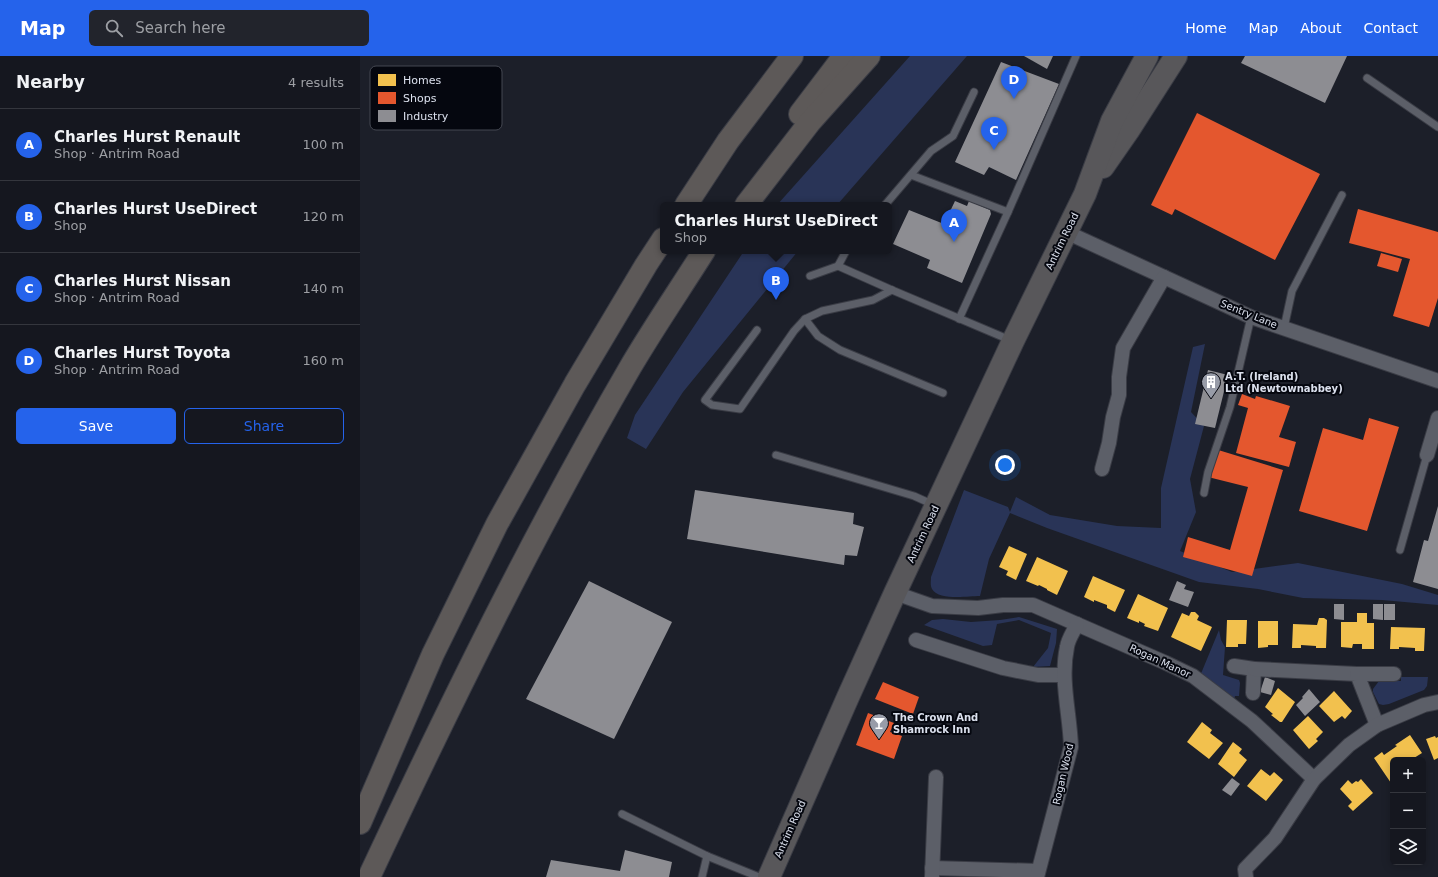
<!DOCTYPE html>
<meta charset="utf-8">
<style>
:root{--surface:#15171f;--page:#22242c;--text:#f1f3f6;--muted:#9d9fa4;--line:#34363d;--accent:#2563eb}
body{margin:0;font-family:"DejaVu Sans",sans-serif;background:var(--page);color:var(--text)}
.controls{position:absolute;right:12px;bottom:12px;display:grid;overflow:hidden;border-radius:6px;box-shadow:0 2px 10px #0003}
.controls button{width:36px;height:36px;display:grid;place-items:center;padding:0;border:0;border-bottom:1px solid var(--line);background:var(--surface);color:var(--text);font:20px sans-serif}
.you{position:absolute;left:645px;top:409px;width:14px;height:14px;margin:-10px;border:3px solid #fff;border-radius:50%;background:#1a73e8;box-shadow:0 0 0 6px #1a73e833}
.badge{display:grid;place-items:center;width:26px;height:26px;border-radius:50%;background:var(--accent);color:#fff;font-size:13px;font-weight:700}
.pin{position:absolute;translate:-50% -33px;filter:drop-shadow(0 1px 2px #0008)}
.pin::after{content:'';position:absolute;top:21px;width:14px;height:12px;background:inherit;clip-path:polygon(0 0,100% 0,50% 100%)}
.popup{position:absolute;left:300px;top:146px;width:232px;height:52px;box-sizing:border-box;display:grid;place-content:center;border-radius:6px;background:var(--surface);filter:drop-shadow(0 1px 3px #0005);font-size:13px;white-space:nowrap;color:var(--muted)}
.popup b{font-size:15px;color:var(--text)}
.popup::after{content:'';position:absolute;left:50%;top:100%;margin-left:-8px;border:8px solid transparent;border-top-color:var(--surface)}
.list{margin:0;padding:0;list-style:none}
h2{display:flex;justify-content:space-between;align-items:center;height:52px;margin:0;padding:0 16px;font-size:17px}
h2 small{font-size:13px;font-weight:400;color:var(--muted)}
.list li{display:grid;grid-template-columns:26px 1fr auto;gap:12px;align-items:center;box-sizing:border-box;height:72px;padding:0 16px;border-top:1px solid var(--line)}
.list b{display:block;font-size:15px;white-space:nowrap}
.list p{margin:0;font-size:13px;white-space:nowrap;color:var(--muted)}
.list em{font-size:13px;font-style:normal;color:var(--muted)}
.actions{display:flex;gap:8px;padding:12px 16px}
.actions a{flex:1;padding:9px 0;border:1px solid var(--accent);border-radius:6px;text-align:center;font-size:14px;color:var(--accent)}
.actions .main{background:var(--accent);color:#fff}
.icon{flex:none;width:22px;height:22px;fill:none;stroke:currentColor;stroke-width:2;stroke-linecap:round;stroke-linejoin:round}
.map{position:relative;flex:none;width:1078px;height:821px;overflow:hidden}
header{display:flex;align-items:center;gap:24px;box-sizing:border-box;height:56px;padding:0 20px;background:var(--accent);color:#fff}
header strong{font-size:19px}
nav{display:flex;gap:22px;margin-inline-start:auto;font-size:14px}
.search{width:280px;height:36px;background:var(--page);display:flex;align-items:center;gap:10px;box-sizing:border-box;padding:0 14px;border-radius:6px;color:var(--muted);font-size:15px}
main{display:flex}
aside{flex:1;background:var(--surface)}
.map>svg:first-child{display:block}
.green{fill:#293457}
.homes{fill:#f2c14e}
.shops{fill:#e4572e}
.industry{fill:#8d8d92}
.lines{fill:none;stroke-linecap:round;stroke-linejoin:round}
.lane-casing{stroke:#3a3c45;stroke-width:9}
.street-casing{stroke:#3a3c45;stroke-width:16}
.primary-casing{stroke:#3a3c45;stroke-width:24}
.highway-casing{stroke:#3a3c45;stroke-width:24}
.lane{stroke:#5c5f68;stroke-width:7}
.street{stroke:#5c5f68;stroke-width:14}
.primary{stroke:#58575a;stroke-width:22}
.highway{stroke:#5d5958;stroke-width:22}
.labels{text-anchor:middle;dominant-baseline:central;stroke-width:4;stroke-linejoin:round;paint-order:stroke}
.street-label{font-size:10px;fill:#dbe0ed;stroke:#05070f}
.poi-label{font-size:10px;font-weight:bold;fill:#dbe0ed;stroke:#05070f;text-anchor:start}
.key{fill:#05070f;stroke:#454852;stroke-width:1}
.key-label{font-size:11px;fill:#dbe0ed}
</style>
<header>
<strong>Map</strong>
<div class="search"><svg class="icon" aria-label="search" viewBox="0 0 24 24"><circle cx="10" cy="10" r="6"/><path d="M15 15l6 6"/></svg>Search here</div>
<nav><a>Home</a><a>Map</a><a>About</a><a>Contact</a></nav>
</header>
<main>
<aside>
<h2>Nearby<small>4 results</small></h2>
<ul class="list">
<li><span class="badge">A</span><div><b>Charles Hurst Renault</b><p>Shop · Antrim Road</p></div><em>100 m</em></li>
<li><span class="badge">B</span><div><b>Charles Hurst UseDirect</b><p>Shop</p></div><em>120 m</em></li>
<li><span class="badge">C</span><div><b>Charles Hurst Nissan</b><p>Shop · Antrim Road</p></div><em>140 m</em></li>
<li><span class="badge">D</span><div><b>Charles Hurst Toyota</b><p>Shop · Antrim Road</p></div><em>160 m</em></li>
</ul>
<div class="actions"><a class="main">Save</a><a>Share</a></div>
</aside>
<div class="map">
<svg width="1078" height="821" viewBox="0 0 1078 821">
<rect width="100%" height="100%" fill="#1c1f29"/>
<g class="green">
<path d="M550,0h57l-130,149h-60z"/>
<path d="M384,195h54l-115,141 -37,57 -19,-11 8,-23z"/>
<path d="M845,288l-14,68 13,14 -14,53 6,33 -16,39 52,21 66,-9 104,21 36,11v10l-56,-5 -79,-2 -45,-9 -59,-7 -152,-54 -37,-15 -21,46 -9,37c-12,0 -41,5 -48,-7 -2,-4 -1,-8 -1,-12l33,-87 44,17 2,5 6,-15 34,18 67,11 44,2v-40l32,-141z"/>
<path d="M659,561l38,12 -1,14 -6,23 -17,1 15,-19 3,-15 -32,-13 -22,4 -5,21 -9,1 -59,-21 8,-5 11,-1 28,3 29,-2z"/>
<path d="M859,574l2,10 4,7 -2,28 16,5 1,3 -1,13h-4l-1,4 -34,-24z"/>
<path d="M1041,621h27l-1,9 -3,4 -35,14 -6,1 -4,-1 -6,-12v-3l6,-8h22z"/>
</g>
<g class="homes">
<path d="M649,490l18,8 -11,26 -10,-5 2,-4 -9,-4z"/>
<path d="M677,501l31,14 -11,24 -10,-5v-1l-8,-4 -1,1 -12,-5z"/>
<path d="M733,520l32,14 -10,22 -8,-4v-3l-13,-5v2l-10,-5z"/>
<path d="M778,538l30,14 -10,23 -14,-5 1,-2 -6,-3v2l-12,-5z"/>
<path d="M831,556h4l4,4 -2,4 15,7 -11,24 -30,-14 11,-24 7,3z"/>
<path d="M997,557h10v10h7v26h-12v-5h-9l-1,4 -11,-1v-25h16z"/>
<path d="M959,562h5l3,2 -1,28h-10v-2l-15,-1v3h-9l1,-24 24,1z"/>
<path d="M867,564h20l-1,24h-8v3h-12z"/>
<path d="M898,565h20v24h-10v2l-10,1z"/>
<path d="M1031,571l34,1 -1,23h-9v-3l-16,-1v2h-9z"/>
<path d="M918,632l17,14 -13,20h-2l-9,-7 2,-1 -8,-7z"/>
<path d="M974,635l18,20 -7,8 -3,-3 -8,6 -15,-16z"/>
<path d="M948,660l15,16 -7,7 2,2 -9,8 -16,-19z"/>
<path d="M842,666l10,8 -2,3 13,10 -14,16 -22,-17z"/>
<path d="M1050,679l12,18 -8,5 1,2h-22v23h-2l-17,-25 8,-6 2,3 13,-9 -2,-1z"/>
<path d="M1075,680l1,2 2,-1v21l-4,2 -8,-21z"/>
<path d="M873,686l9,7 -3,4 8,7 -13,17 -16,-13z"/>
<path d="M901,713l9,7 4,-4 9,8 -17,21 -19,-15z"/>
<path d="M1001,723l12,14 -20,18 -5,-5 4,-4 -12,-13 8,-9 4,4 4,-3 2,1z"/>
</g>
<g class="shops">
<path d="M837,57l123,61 -45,86 -100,-51 -3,6 -21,-10z"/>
<path d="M998,153l80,23v66l-9,29 -36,-11 17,-57 -61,-16z"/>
<path d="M1021,197l21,6 -4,13 -21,-6z"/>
<path d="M882,338l13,5 1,-3 34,10 -11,31 17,5 -7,25 -53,-14 12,-45 -10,-3z"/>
<path d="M1009,362l30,9 -32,104 -68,-20 24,-83 40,12z"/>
<path d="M855,393l68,21 -31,106 -69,-19 5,-20 42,13 18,-63 -40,-10z"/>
<path d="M523,626l36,15 -6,17 -38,-15z"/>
<path d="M508,657l26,10 -4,9 12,4 -8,23 -38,-14z"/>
</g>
<g class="industry">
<path d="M664,0h29l-6,13z"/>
<path d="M885,0h102l-22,47 -84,-40z"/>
<path d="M641,6l58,22 -43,96 -27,-13 -5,8 -29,-13z"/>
<path d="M595,145l12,5 2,-5 21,9 1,4 -29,69 -35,-15 3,-8 -37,-16 16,-34 35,14z"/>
<path d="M848,314l20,5 -13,53 -20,-4z"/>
<path d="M335,434l159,23 -1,11 11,3 -7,29 -12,-1 -1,10 -157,-26z"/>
<path d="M1078,450v83l-25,-7 11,-42 4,1z"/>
<path d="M229,525l83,41 -58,117 -88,-40z"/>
<path d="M817,525l9,4 -2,4 10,3 -6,15 -19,-7z"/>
<path d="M974,548h10v16l-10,-1z"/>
<path d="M1013,548h10v16l-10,-1z"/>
<rect x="1024" y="548" width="11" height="16"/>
<path d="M905,621l10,4 -4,14 -11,-3z"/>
<path d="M949,633l11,13 -15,14 -9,-11 7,-7 -1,-1z"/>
<path d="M872,722l8,6 -9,12 -9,-6z"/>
<path d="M265,794l47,12 -3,15h-123l5,-17 69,11z"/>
</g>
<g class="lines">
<defs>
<g id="lane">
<path d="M1007,22l71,49"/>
<path d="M551,119l97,37"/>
<path d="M525,149l46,-54 22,-15 21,-44"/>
<path d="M478,210l54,24 118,50"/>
<path d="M450,220l28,-10 8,-15"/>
<path d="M445,263l13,17 22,14 103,43"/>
<path d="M599,263l49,-107 68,-156"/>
<path d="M924,272l8,-37 50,-96"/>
<path d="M397,274l-52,70 7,5 28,4 54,-78 11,-12 17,-8 51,-11 19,-10"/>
<path d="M416,399l138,41 20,9"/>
<path d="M844,437l4,-21 22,-65 21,-90"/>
<path d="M1040,494l27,-95"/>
<path d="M262,758l85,42 52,21"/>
<path d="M342,821l5,-21"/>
</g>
<g id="street">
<path d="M706,176l185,85 187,64"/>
<path d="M1067,399l11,-37"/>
<path d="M742,413l7,-26 4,-26 6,-22v-18l4,-29 41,-71"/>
<path d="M535,537l37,13 46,2 25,-3h30l133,58 27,13 59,45 62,58"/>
<path d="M556,584l87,28 35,7h26"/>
<path d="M874,610l20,3 -1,24"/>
<path d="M894,613l103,5 20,51"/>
<path d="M997,618h37"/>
<path d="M572,812l106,3"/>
<path d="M572,821l4,-100"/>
<path d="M677,821l34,-130c-1,-33 -11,-67 -4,-100 1,-8 7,-16 10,-23"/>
<path d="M886,821l-1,-8 30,-31 39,-59 35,-34 28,-20 47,-20 14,-3"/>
</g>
<g id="primary">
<path d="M743,111l25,-36 48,-75"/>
<path d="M409,821l79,-180 47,-104 118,-252 72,-147 27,-73 35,-65"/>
</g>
<g id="highway">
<path d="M440,58l44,-58"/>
<path d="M326,149l42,-64 64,-85"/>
<path d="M386,149l64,-83 59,-66"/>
<path d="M0,767l73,-169 64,-130 78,-140 71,-119 17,-26"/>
<path d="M9,821c81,-173 166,-346 262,-511 23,-39 49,-77 73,-115"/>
</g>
</defs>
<use href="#lane" class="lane-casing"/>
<use href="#street" class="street-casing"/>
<use href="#primary" class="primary-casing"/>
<use href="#highway" class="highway-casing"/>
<use href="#lane" class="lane"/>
<use href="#street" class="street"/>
<use href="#primary" class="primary"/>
<use href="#highway" class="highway"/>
</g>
<defs>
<symbol id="building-pin" viewBox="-11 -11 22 30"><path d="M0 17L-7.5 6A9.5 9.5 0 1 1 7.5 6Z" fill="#989ca8" stroke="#05070f"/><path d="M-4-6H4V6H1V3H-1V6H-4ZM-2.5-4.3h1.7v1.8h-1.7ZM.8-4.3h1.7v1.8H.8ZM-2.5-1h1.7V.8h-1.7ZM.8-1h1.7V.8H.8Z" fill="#fff"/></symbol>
<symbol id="bar-pin" viewBox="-11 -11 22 30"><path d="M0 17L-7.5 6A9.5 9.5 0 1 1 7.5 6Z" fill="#989ca8" stroke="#05070f"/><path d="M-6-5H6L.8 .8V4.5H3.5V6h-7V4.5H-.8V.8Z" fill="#fff"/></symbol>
</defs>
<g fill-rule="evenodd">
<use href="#building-pin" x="840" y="315" width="22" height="30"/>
<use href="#bar-pin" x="508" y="656" width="22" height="30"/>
</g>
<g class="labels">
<g class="street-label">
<text transform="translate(702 185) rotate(-64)">Antrim Road</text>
<text transform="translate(889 258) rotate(22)">Sentry Lane</text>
<text transform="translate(563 478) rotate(-65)">Antrim Road</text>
<text transform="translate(800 605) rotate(25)">Rogan Manor</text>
<text transform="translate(703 718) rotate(-77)">Rogan Wood</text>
<text transform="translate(430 773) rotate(-66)">Antrim Road</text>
</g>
<g class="poi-label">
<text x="865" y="320">A.T. (Ireland)<tspan x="865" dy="12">Ltd (Newtownabbey)</tspan></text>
<text x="533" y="661">The Crown And<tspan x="533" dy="12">Shamrock Inn</tspan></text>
</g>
</g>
<rect x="10" y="10" width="132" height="64" rx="6" class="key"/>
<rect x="18" y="18" width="18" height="12" fill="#f2c14e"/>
<rect x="18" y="36" width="18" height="12" fill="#e4572e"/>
<rect x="18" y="54" width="18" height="12" fill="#8d8d92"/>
<g class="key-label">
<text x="43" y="28">Homes</text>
<text x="43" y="46">Shops</text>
<text x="43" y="64">Industry</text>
</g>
</svg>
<div class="controls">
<button>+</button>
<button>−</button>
<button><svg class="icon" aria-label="layers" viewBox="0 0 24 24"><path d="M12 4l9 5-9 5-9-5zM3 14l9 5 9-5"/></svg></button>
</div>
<div class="you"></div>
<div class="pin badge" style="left:594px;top:186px">A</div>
<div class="pin badge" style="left:416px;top:244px">B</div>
<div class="popup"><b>Charles Hurst UseDirect</b>Shop</div>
<div class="pin badge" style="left:634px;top:94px">C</div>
<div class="pin badge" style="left:654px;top:43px">D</div>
</div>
</main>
